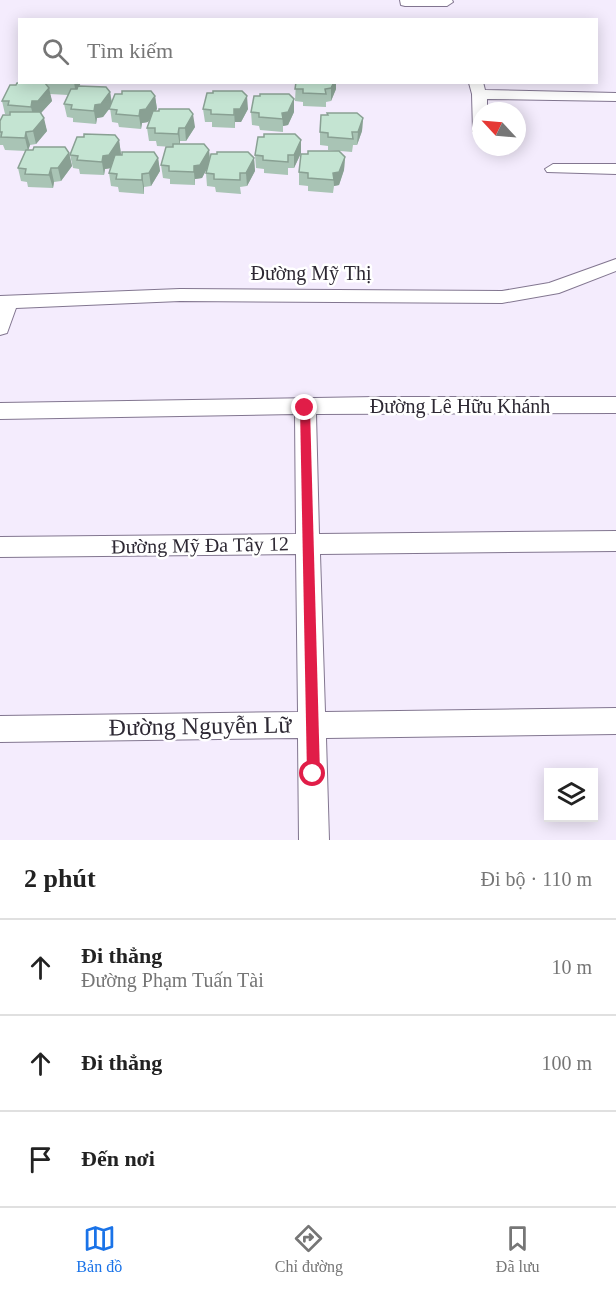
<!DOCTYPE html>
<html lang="vi">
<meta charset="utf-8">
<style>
:root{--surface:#fff;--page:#f6f6f6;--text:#222;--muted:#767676;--line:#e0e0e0;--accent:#1a73e8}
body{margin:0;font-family:"Times New Roman",serif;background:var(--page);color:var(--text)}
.controls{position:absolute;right:18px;bottom:18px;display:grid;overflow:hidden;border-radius:0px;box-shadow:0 3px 15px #0003}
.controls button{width:54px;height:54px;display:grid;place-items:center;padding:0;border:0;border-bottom:2px solid var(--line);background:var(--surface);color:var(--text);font:30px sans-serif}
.compass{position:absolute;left:472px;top:102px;width:54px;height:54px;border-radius:50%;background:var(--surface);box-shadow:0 3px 15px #0003;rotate:296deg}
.stop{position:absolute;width:18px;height:18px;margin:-14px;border:4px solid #e11d48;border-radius:50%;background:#fff}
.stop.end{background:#e11d48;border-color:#fff;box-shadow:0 2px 6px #0008}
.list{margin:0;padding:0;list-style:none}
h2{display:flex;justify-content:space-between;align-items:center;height:78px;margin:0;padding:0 24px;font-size:26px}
h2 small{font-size:20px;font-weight:400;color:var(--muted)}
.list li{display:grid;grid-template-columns:39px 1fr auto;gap:18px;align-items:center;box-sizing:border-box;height:96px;padding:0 24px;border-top:2px solid var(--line)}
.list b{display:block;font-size:22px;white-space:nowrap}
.list p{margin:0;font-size:20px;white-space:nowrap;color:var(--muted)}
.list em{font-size:20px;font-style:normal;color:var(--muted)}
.icon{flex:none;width:33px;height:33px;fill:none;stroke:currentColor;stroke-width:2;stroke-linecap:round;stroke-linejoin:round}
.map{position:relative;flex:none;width:616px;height:840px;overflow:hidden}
.search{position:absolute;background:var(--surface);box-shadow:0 3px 15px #0003;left:18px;right:18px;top:18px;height:66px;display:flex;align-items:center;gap:15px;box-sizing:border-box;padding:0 21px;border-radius:0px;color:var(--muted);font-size:22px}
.sheet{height:366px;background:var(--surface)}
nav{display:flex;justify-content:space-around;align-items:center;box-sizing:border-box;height:84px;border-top:2px solid var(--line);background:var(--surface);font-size:16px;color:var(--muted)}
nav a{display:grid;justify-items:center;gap:3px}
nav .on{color:var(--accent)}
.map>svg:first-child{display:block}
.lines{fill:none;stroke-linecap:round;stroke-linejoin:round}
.minor-casing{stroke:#827690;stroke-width:2}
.minor{fill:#fff;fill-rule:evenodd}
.wall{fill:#a9c4b5}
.shaded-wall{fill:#89a093}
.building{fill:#c4e4d2;stroke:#89a093;stroke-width:1.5}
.route{fill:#e11d48}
.labels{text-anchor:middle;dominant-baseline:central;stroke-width:5;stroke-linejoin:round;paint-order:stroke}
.street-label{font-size:20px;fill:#2d2833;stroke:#fff}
.near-street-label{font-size:24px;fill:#2d2833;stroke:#fff}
</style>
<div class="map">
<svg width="616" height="840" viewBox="0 0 616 840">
<rect width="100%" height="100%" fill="#f4ecfd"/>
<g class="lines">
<defs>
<g id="minor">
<path d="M400,0h52l1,2 -6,4h-42l-4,-1z"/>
<path d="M483,82l2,8 131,3v8l-129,-2v12h-6v25l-8,-5 -1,-37 -3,-11z"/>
<path d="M553,164h63v10l-69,-2 -2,-3z"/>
<path d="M616,259v12l-57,22 -57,10 -322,-2 -164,7 -9,25 -7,2v-39l180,-7 322,2 47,-8z"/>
<path d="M375,397h241v16l-300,1 3,120 297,-3v20l-296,3 5,158 291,-4v26l-290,4 3,102h-30l-1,-102 -298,4v-26l298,-4 -2,-158 -296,3v-20l296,-3 -1,-120 -295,5v-16z"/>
</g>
</defs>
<use href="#minor" class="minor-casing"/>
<use href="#minor" class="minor"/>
</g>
<g class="wall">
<path d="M32,82h49l-2,4 31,6 2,10 43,-6 2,13 -2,2 40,16 -9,14h-6v3l29,6 1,9 44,-1 1,13 -8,15 -7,1 1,7 -25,-2 -1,-5 -8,-1 -1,-13 1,-5 -5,10 -7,1v6l-25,-1v-5l-7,-1 -2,-13 12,-18 -16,-1 -1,-5h-7l-2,-13 3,-9 -2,3 -6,1 -1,6 -22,-2 -1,-4 -6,-1 -2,-14 -7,9 -6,1 -1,6 -23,-2v-4l-6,-1 -3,-13 4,-9 -18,-1 2,7 -11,12 6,18 -11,13 -6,1 -2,5 41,3 3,13 -11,15 -7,1 -1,6 -25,-1 -1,-5 -6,-1 -3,-13 8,-17 -21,-1 -2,-5h-3v-24l10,-7h-5l-3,-13 14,-16z"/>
<path d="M296,82h40v7l-5,12 -5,1v5l-23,-1v-4l-8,-1z"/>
<path d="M294,99v13l-6,13 -5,1v6l-23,-2 -1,-4 -7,-1 -1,-13z"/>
<path d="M203,109h45l-7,13h-6v6l-23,-1v-5h-7z"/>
<path d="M327,115l36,3 -1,13 -5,14h-4l-1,7 -24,-2v-4l-8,-1v-13z"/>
<path d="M119,140l2,14v1l37,3 2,13 -9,15 -7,1v7l-25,-2 -1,-5 -7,-1 -2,-13 1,-5 -5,1 -1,6 -24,-1 -1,-5 -6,-1 -3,-13z"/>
<path d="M301,140v13l-7,15h-6v7l-24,-2v-4l-8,-1 -1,-13z"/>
<path d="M345,157l-1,13 -5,15 -5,1 -1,7 -25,-2v-5l-9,-1v-13z"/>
</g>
<g class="shaded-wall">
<path d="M74,82h7l-5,13z"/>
<path d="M334,82h2v7l-5,12v-13z"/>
<path d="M49,88l3,13 -11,12 -6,1 -1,6 -3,-13 1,-6z"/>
<path d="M110,92l2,13 -9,12 -6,1 -1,6 -2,-13 1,-6z"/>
<path d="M155,96l2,13 -9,13 -6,1 -1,6 -2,-13 1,-6z"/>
<path d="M247,96l1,13 -7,13h-6v6l-1,-19z"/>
<path d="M294,99v13l-6,13 -5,1 -1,-13z"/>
<path d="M193,114l2,13 -9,14 -1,-13z"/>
<path d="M44,118l3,13 -11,13 -3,-13z"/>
<path d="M363,118l-1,13 -5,14 1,-13z"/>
<path d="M179,128l1,13v6l-2,-13z"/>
<path d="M26,132l4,13 -2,6 -3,-13z"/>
<path d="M119,140l2,14 -9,14 -7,1 -1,6 -2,-13 1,-6z"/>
<path d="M301,140v13l-7,15v-13z"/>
<path d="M209,150l1,13 -8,15 -7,1v6l-1,-13v-6z"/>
<path d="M69,153l3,13 -11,15 -3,-13z"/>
<path d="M345,157l-1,13 -5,15 -5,1 -1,-13z"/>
<path d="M158,158l2,13 -9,15 -2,-13z"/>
<path d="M254,158l1,13 -8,15 -1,-13z"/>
<path d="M51,168l3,14 -1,6 -4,-13z"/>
<path d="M142,174l2,13v7l-2,-14z"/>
</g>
<g class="building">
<path d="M296,82h38l-3,6 -6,1 1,5 -23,-1v-4h-8z"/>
<path d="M17,83h28l4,5 -11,13h-6l-1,6 -23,-2 1,-4h-7l8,-16h6z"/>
<path d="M78,86l28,1 4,5 -9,12 -6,1 -1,6 -23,-2 1,-4 -8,-1 7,-15h6z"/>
<path d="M122,91h29l4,5 -9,13 -6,1 -1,6 -23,-2 1,-4 -8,-1 6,-15h7z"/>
<path d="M213,91h29l5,5 -7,13h-6v6l-23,-1v-4l-8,-1 4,-16h6z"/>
<path d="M260,94h29l5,5 -6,13 -6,1 1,6 -24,-2v-4l-8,-1 3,-16h6z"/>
<path d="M159,109h30l4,5 -8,14h-6l-1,6 -23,-1v-5h-8l6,-17h6z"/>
<path d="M10,112h30l4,6 -11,13 -7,1 -1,6 -24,-1 1,-5h-2v-11l3,-6h7z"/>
<path d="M327,113h30l6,5 -5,14h-6l1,7 -25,-2v-4l-8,-1 1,-17h7z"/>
<path d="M84,134l31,1 4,5 -10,15 -6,1 -1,6 -25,-2 1,-4 -8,-1 7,-18h7z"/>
<path d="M264,134h31l6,6 -7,15h-6v7l-25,-2v-4l-8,-1 3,-18h6z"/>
<path d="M173,144h31l5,6 -9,15 -6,1v6l-25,-1v-5l-8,-1 5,-18h7z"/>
<path d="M34,147h31l4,6 -11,15h-7l-2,7 -24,-1 1,-5 -8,-1 8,-18h7z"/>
<path d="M308,151h31l6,6 -6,15 -6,1 1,7 -26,-2v-5l-9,-1 2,-18h7z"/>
<path d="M122,152h32l4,6 -9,15 -7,1v6l-26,-1 1,-5 -8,-1 6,-18h7z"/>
<path d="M217,152h31l6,6 -8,15h-6v7l-26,-1v-5l-8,-1 5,-19h6z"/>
</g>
<path class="route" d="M305,404l5,4 10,366 -2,5 -5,2 -4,-2 -2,-5 -7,-366z"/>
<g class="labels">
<g class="street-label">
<text x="311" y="273">Đường Mỹ Thị</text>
<text x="460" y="406">Đường Lê Hữu Khánh</text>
<text transform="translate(200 545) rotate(-1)">Đường Mỹ Đa Tây 12</text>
</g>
<g class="near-street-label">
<text transform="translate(200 726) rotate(-1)">Đường Nguyễn Lữ</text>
</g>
</g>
</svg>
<div class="controls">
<button><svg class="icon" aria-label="layers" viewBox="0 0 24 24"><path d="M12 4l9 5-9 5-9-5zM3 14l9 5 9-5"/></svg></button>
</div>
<svg class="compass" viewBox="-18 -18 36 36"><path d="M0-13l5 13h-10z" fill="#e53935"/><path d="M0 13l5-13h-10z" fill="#767676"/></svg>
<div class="stop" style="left:313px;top:774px"></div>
<div class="stop end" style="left:305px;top:408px"></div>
<div class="search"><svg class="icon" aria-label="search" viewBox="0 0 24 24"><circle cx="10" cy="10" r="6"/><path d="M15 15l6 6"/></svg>Tìm kiếm</div>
</div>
<section class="sheet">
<h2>2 phút<small>Đi bộ · 110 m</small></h2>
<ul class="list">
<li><svg class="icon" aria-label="ahead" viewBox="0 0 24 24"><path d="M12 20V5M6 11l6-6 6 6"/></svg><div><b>Đi thẳng</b><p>Đường Phạm Tuấn Tài</p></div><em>10 m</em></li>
<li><svg class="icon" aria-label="ahead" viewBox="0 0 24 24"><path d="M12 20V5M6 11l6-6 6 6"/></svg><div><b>Đi thẳng</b></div><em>100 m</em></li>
<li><svg class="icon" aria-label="arrive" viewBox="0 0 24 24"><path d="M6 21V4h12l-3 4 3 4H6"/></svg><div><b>Đến nơi</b></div></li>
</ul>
</section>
<nav>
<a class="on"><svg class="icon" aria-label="map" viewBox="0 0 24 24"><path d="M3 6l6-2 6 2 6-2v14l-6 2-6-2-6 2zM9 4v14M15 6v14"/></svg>Bản đồ</a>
<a><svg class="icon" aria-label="directions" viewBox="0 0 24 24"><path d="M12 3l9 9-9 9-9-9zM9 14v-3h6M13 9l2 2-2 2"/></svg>Chỉ đường</a>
<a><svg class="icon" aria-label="saved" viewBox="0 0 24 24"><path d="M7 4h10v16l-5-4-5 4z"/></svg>Đã lưu</a>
</nav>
